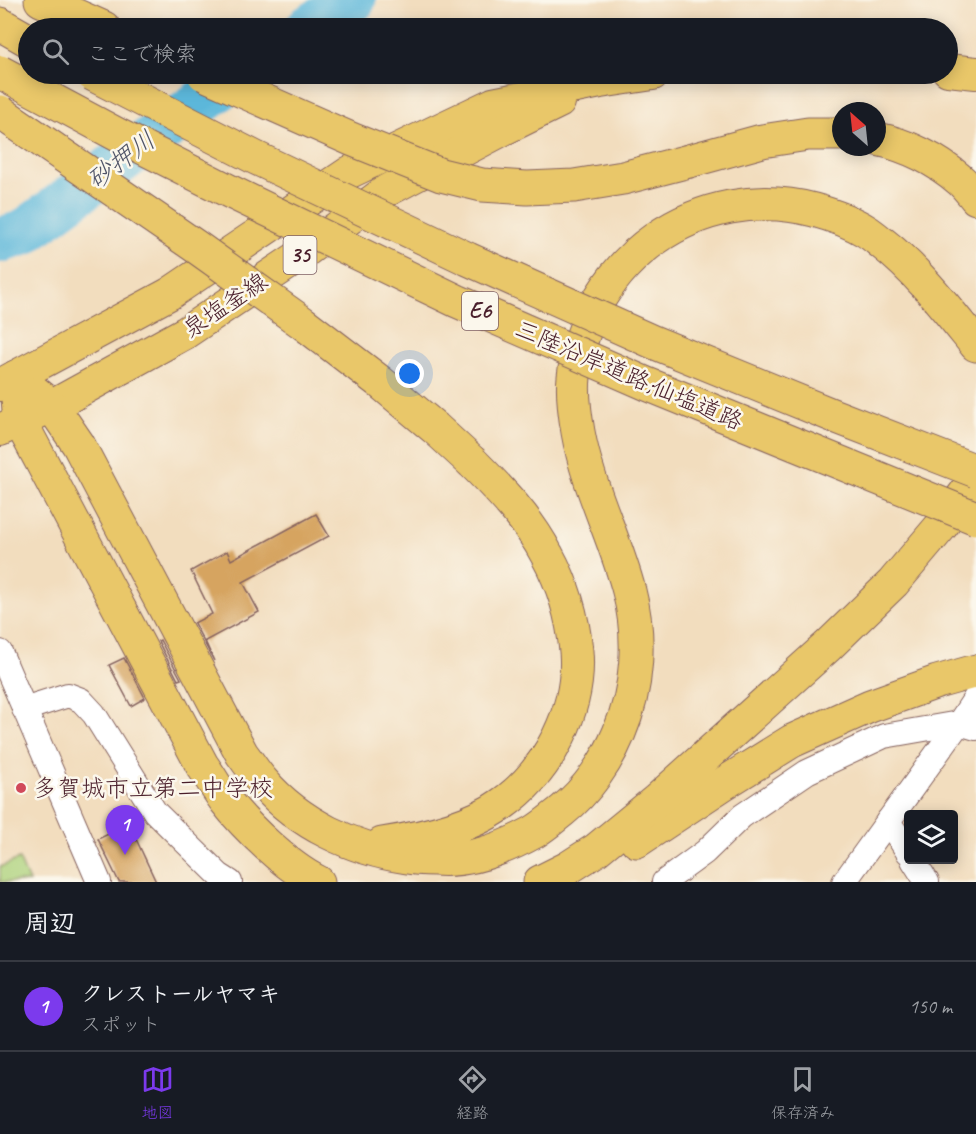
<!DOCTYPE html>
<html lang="ja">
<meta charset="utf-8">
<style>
:root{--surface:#171b24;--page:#242831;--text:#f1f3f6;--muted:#9ea1a6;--line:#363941;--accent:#7c3aed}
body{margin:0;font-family:Caveat,"Klee One",sans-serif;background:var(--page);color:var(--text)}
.controls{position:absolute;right:18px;bottom:18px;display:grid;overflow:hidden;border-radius:6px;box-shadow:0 3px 15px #0003}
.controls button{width:54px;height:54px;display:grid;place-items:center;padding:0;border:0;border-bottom:2px solid var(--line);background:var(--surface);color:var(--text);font:30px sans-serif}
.compass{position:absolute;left:832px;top:102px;width:54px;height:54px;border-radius:50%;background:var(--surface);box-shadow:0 3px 15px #0003;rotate:333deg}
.you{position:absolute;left:410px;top:374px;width:21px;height:21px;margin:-15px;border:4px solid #fff;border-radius:50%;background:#1a73e8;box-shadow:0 0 0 9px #1a73e833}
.badge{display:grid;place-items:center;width:39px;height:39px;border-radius:50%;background:var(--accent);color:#fff;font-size:20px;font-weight:700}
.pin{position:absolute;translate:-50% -50px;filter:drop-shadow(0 2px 3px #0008)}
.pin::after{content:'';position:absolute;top:32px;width:21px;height:18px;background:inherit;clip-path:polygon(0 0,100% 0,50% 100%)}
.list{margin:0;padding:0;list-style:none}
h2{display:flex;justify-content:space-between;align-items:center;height:78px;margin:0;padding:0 24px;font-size:26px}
h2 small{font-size:20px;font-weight:400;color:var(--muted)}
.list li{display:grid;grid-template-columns:39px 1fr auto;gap:18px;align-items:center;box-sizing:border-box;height:90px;padding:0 24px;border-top:2px solid var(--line)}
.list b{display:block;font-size:22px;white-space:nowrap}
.list p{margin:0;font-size:20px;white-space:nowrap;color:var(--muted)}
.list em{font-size:20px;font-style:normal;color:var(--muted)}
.icon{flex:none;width:33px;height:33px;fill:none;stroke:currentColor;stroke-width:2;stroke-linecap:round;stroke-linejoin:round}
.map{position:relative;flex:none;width:976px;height:882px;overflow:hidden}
.search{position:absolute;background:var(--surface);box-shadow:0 3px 15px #0003;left:18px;right:18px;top:18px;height:66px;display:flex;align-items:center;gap:15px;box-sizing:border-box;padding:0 21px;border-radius:33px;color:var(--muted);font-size:22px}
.sheet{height:168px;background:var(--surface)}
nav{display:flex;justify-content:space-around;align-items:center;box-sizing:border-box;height:84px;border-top:2px solid var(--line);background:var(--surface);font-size:16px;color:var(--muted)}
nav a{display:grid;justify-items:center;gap:3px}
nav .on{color:var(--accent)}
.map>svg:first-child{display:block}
.green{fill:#add27c;stroke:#7c7854;stroke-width:1.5}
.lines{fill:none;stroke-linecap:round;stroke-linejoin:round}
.river{stroke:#5cb7da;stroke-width:46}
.building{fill:#d6a460}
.minor-casing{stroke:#85625e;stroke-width:26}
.major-casing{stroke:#85625e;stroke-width:34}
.highway-casing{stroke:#85625e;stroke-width:35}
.minor{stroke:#fff;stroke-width:24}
.major{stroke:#e9c769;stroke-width:32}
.highway{stroke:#e9c769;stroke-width:33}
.highway-bridge-casing{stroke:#85625e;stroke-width:35;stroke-linecap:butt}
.highway-bridge{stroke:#e9c769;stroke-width:33}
.poi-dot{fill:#d1495b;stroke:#fbf7ec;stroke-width:2}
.labels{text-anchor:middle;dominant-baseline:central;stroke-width:5;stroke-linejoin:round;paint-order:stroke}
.shield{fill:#fbf7ec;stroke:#7f6065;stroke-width:1.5}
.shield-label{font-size:22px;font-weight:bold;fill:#4a1f2b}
.street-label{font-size:24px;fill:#4a1f2b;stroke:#fbf7ec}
.poi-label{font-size:24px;fill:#4a1f2b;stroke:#fbf7ec;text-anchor:start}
.water-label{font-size:26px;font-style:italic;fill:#505468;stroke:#fbf7ec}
</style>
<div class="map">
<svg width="976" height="882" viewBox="0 0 976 882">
<rect width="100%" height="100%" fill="#fbf7ec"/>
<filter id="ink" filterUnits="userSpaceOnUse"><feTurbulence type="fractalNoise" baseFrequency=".0167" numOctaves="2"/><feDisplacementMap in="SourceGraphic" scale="12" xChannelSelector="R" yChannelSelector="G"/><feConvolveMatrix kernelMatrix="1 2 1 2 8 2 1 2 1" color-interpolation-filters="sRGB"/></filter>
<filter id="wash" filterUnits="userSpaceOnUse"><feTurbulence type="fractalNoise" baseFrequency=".008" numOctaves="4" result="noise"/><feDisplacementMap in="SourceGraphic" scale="24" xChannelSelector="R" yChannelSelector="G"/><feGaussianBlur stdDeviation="1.35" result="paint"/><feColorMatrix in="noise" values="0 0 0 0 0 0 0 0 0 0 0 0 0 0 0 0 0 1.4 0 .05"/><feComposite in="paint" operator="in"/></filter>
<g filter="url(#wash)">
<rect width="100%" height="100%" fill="#f2ddbe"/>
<path class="green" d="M19,859l10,23h-29v-15z"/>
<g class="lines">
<g class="river">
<path d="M308,28l45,-28"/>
<path d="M0,240l23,-7 216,-159"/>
</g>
</g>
<g id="blocks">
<g class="building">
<path d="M316,514l13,22 -86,46 16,30 -54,29 9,20 -20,-38 18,-9 -21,-43 36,-20 4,9z"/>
<path d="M160,640l21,39 -3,1 -20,-39z"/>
<path d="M124,658l21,40 -14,8 -22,-41z"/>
<path d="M129,824l27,58h-37l-21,-43z"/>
</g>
</g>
</g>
<g filter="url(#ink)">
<use href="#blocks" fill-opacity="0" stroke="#85625e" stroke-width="1.5"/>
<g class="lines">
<defs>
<g id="minor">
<path d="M0,652l99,230"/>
<path d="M24,709l44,-14 13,5 13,14 61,98 64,63 11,7"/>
<path d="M888,821l20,31"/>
<path d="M913,860l14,22"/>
<path d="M664,882l41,-30 37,-36 65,-44 77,-36 75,-13 17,5"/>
<path d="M844,882l115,-159 17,-26"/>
</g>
<g id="major">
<path d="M948,70l28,3"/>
<path d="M0,385l169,-91 181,-122 143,-68 107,-22 53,-8"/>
<path d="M0,430l52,-24 133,-73 110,-74 91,-68 118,-62 55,-27"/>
</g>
<g id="highway">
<path d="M41,0l63,28"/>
<path d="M0,24l28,16"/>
<path d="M877,139c30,6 60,21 83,41 6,5 11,12 16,18"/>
<path d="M689,161l73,-20 46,-7h33"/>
<path d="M16,377l36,29 26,38 164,310c7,9 13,19 21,28 36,42 90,67 144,75 9,2 19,2 28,2 34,3 70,-11 99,-27 10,-6 19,-14 28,-21 25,-20 45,-49 57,-78 19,-44 22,-96 10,-142 -14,-54 -41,-103 -51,-159 -3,-17 -6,-37 -4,-55 12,-117 126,-197 240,-167 18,5 36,11 52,21 5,3 11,8 16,12 37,29 65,66 94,102"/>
<path d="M16,377l4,44 182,344c8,11 15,24 23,35 20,26 63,68 93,82"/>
<path d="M637,841l86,-57 69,-43 78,-35 67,-24 39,-11"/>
<path d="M382,844c40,-6 87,-16 120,-40 47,-33 79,-96 74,-153 -3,-33 -13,-67 -29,-96 -18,-35 -46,-64 -74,-92"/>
<path d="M540,882l28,-14 28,-18 61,-50 171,-154 65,-63 49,-58 34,-46"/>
</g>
</defs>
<use href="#minor" class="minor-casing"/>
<use href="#major" class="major-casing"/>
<use href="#highway" class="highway-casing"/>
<use href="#minor" class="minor"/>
<use href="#major" class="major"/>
<use href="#highway" class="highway"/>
<defs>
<g id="highway-bridge">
<path d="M0,72l118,63 115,58 224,108 190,83 329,134"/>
<path d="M92,74l164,84 212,101 185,83 179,73 144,56"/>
<path d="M204,74l147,65 90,36 41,10 45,3 47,-2 49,-8 66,-17"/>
<path d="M0,112l195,134 108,77 77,59 55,46 38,35"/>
</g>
</defs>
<use href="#highway-bridge" class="highway-bridge-casing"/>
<use href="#highway-bridge" class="highway-bridge"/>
</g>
</g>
<circle class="poi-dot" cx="21" cy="788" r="6"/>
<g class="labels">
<g class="shield">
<rect x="283.5" y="236" width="33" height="38" rx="4.5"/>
<rect x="462" y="292" width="36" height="38" rx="4.5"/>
</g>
<g class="shield-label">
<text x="300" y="255">35</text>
<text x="480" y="311">E6</text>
</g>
<g class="street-label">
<text transform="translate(225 305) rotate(-34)">泉塩釜線</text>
<text transform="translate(629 375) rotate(23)">三陸沿岸道路;仙塩道路</text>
</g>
<g class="poi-label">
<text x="33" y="788">多賀城市立第二中学校</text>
</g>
<g class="water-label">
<text transform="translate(121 160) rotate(-37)">砂押川</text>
</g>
</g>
</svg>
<div class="controls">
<button><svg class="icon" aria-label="layers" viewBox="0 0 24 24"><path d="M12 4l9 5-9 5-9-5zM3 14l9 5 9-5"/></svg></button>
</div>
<svg class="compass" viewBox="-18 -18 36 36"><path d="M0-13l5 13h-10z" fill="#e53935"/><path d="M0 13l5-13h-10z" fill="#9ea1a6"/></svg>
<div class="you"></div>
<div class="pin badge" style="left:125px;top:855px">1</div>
<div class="search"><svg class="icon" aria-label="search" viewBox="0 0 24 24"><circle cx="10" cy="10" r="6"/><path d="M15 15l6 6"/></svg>ここで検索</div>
</div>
<section class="sheet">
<h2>周辺<small></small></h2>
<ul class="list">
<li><span class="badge">1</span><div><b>クレストールヤマキ</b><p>スポット</p></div><em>150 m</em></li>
</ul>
</section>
<nav>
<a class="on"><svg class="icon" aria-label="map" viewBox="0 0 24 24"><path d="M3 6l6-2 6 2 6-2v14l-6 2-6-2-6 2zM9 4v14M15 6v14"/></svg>地図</a>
<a><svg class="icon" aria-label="directions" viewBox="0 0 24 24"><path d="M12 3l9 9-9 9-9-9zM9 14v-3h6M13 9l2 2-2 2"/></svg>経路</a>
<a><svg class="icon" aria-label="saved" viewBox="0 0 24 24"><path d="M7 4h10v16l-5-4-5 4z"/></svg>保存済み</a>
</nav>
